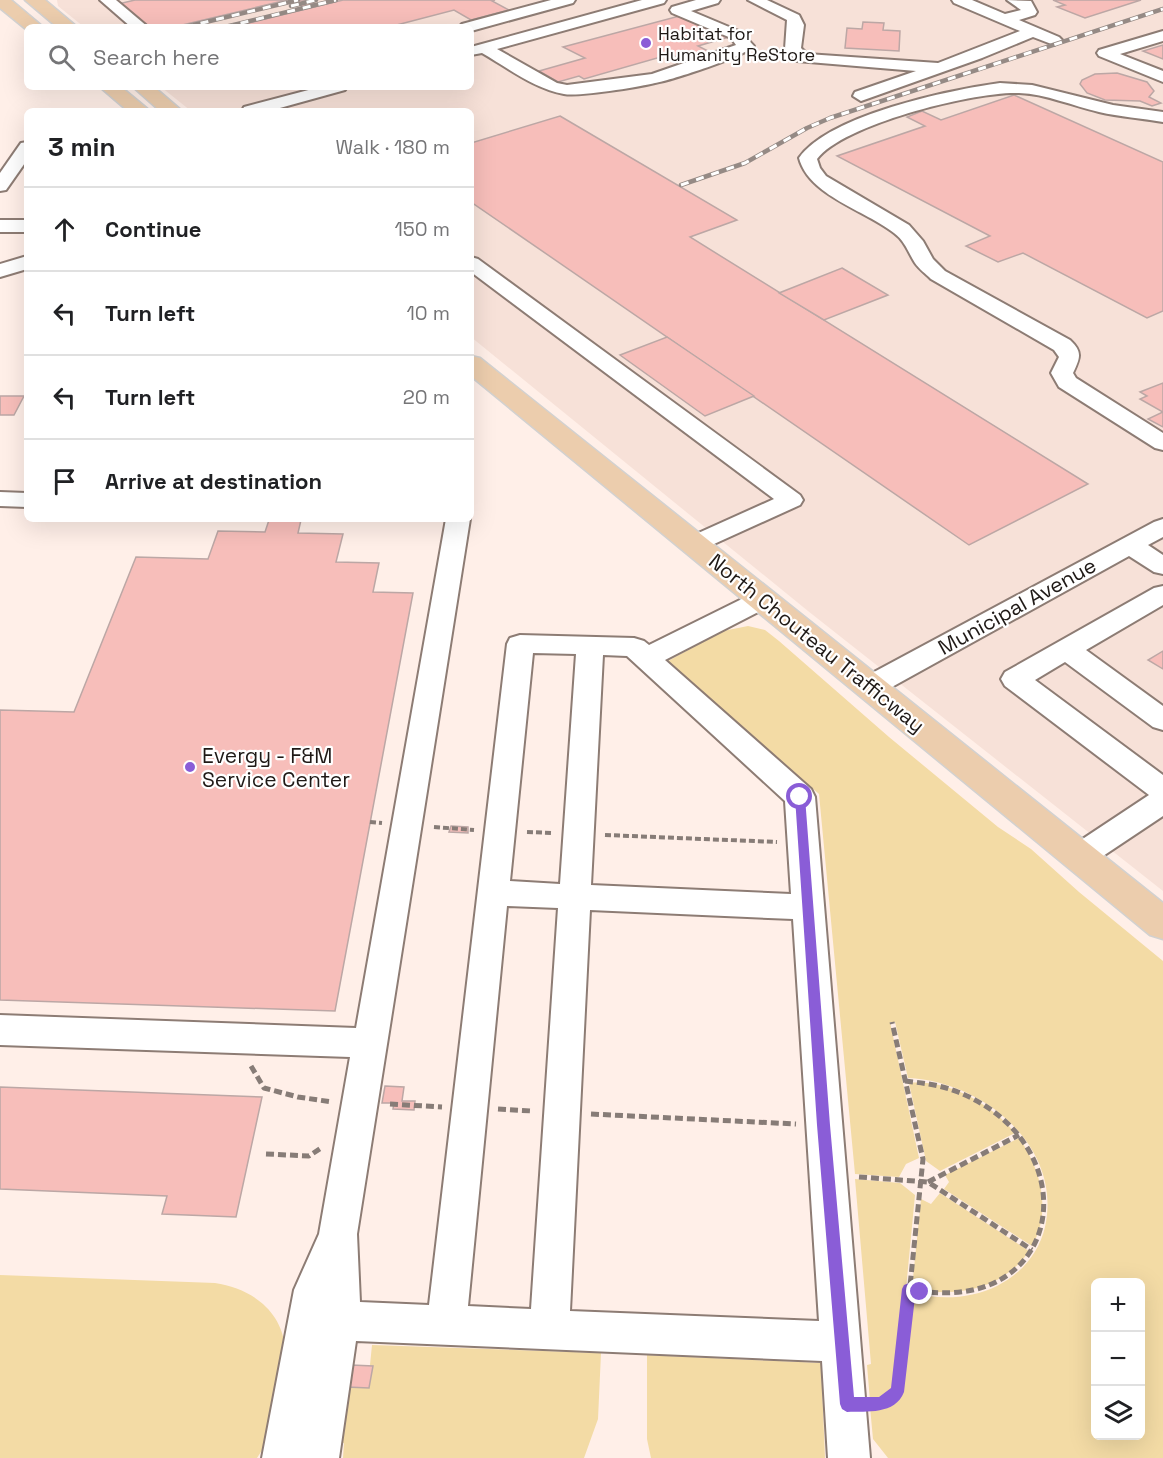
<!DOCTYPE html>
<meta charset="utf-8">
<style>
:root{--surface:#fff;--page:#f2f2f2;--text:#202124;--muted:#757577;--line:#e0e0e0}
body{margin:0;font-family:"Space Grotesk",sans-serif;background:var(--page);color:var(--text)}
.controls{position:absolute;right:18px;bottom:18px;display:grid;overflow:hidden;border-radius:9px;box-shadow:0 6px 24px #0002}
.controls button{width:54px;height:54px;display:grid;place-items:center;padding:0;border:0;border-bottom:2px solid var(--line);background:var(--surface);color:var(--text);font:30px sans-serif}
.stop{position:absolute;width:18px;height:18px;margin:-14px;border:4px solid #8a5dd7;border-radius:50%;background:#fff}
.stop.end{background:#8a5dd7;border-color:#fff;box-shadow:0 2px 6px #0008}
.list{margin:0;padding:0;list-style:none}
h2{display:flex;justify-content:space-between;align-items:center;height:78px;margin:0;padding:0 24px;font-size:26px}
h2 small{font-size:20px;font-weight:400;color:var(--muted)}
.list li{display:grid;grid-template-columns:39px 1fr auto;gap:18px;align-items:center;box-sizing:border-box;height:84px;padding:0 24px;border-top:2px solid var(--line)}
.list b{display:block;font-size:22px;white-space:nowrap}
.list em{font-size:20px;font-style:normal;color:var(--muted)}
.icon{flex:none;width:33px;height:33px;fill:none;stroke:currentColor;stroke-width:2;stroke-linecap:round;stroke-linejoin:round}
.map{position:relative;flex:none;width:1163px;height:1458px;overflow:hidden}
.search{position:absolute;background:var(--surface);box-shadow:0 6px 24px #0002;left:24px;top:24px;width:450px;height:66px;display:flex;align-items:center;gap:15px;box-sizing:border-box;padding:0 21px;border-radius:9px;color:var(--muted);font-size:22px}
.panel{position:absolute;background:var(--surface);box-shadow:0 6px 24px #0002;left:24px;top:108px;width:450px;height:414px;border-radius:9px}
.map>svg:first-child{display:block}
.built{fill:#f7e1d8}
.green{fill:#f3dba5;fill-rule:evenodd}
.building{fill:#f7beba;stroke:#bca7a5;stroke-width:1.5}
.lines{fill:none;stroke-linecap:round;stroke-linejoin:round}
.minor-casing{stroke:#8d7c74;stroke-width:4}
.major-casing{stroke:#d2d1d0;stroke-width:3}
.path-far1{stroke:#877c77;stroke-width:4;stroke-dasharray:6 3;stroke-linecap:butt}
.path{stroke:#877c77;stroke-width:5;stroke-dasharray:8 4;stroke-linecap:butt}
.minor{fill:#fff;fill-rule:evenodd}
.major{fill:#eccdad;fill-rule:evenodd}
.rail-casing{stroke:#958a85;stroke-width:4.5}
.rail{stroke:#fff;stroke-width:3;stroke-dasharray:8;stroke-linecap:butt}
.route{fill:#8a5dd7}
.poi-dot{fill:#8a5dd7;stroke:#fff;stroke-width:2}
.labels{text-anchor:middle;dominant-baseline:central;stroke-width:4.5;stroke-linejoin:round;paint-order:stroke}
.far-poi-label{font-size:18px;fill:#1f1916;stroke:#fff;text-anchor:start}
.street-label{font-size:21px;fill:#1f1916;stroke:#fff}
.poi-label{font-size:21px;fill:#1f1916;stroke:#fff;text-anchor:start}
</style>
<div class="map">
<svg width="1163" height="1458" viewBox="0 0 1163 1458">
<rect width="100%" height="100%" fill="#ffefe8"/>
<path class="built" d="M57,0h1106v891l-355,-280 -337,-274v-226h-280l-30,-24h310v-60h-387l-26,-21z"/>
<g class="green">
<path d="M748,626l17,4 14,11 110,96 109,90 33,22 48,43 84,69v497h-275l-15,-19 -3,-32c17,0 27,-5 33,-21l9,-93c28,7 59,6 85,-7 24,-12 42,-33 48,-59 18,-81 -63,-146 -137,-149l-13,-56h-5l29,136 -13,6 -7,13 -44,-3 -36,-380 -153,-132 57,-31zM1096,1282h44v154h-44z"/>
<path d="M909,1083c39,-4 82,21 106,50l-75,38 -14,-10z"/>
<path d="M1019,1138c22,31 33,73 13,108l-88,-57 5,-7 -4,-7z"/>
<path d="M855,1179l45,4 15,12 -18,188c-5,14 -13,17 -27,18l-3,-36 4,-1z"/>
<path d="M940,1193l89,58c-25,38 -75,48 -117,37l9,-89 10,5z"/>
<path d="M0,1275l215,8c35,5 67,27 70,65l-21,94 2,2 -9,14h-257z"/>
<path d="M372,1345l229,8 -3,66 -14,39h-241l1,-15h-4l5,-56 27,-21 -2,-1z"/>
<path d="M647,1355l174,8 4,95h-174l-4,-19z"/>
</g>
<g class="building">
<path d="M135,0h152l-113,27h-24l-32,-23z"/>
<path d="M291,0h16l10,6 -11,3z"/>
<path d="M343,0h152l-3,1 17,9 -38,10 -17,-10 -65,17h-157z"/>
<path d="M1053,0h88l-56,18 -28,-11 8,-2z"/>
<path d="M683,15l46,22 -31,9 16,8 -27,8 -16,-8 -87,25 -5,-3 -21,6 -19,-11 46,-13 -22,-11z"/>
<path d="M863,22l21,1 -1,7 17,1 -1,20 -54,-3 2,-20 15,1z"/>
<path d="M1163,45v14l-20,-8z"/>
<path d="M1117,73l30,9 7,9 -5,6 12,6 -9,3 -12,-5 -35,-1 -18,-7 -7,-9 2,-4 13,-6z"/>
<path d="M1014,95l149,67v149l-16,7 -124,-65 -25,9 -32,-16 24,-10 -153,-80 88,-30 -18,-9 15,-6 19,9z"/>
<path d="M560,116l177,104 -47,17 398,247 -119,61 -498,-343v-59z"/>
<path d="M842,268l46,27 -64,25 -45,-27z"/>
<path d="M667,337l87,59 -49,20 -85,-61z"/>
<path d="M1163,383v44l-15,-8 15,-7 -23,-13 7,-3 -7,-4z"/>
<path d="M0,396h24l-10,19h-14z"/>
<path d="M269,520h32l-3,13 45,1 -7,28 43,1 -6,29 40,1 -78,418 -335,-11v-290l74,2 62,-155 72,2 10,-28 47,1z"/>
<path d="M1163,651v18l-15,-9z"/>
<path d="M451,826l17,1v6l-19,-1z"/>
<path d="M385,1086l19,1 -2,14h13l-1,9 -21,-1 1,-6h-12z"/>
<path d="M0,1087l262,10 -26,120 -74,-3 5,-18 -167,-7z"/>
<path d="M351,1365l22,1 -4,22 -22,-1z"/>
</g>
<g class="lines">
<defs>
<g id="minor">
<path d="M100,0h16l32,27h-17z"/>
<path d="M551,0h24l-2,3 -102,28v-4h-12l3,-3z"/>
<path d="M642,0h24l-2,3 -167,46 60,34 10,2 85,-11 84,-29 -5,-7 -59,-25 -2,-3 2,-3 24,-7h24l-2,3 -27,8 50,21 13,14c-8,10 -82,34 -99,37 -16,4 -77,14 -91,11 -29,-5 -56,-26 -82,-41l-11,2v-8z"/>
<path d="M748,0h19l32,15 5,10 -3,23 6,6 131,9 82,-32 -66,-28 -2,-3h20l33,14 16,-4 -14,-10 24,1 6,11 -2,3 -16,5 40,17 3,3 -8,5 -21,-8 -51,21 -121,43 -8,-5 2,-4 61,-21 -119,-10 -12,-12 2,-29z"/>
<path d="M1163,31v10l-43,13 43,17v11l-64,-26 -2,-3 2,-3z"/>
<path d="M1000,83l32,2 81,20 50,7v10c-21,-4 -43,-5 -64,-10 -26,-6 -53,-18 -80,-19 -43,-2 -176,31 -202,66l3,9 6,8 83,49 14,16 10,18 12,12 125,69c13,12 10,18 3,33l3,5 87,55v17l-8,-2 -96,-61 -8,-14 8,-16 -5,-7 -123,-71c-5,-5 -12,-10 -16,-16 -7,-11 -10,-22 -21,-30 -29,-23 -85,-37 -95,-75 30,-43 150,-68 201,-75z"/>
<path d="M320,87h27l-2,3 -76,21h-27l2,-4z"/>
<path d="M27,142v18l-21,30 -6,1v-18l21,-30z"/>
<rect x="0" y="220" width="27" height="12"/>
<path d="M27,256v13l-27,8v-13z"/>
<path d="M471,257l7,2 322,236 3,5 -3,5 -97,44 -9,3 -9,-3 -4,-5 4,-5 89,-40 -303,-227z"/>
<path d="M0,492l27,1v14l-27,-1z"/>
<path d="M446,519h24l-113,715 3,68 69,3 78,-661 3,-6 10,-3 114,3 10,3 5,4 105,-52 9,-2 9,2 4,6 -4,6 -107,55 146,129 4,8 55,661h-42l-6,-97 -466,-20 -17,117h-77l32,-168 25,-56 31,-177 -350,-12v-30l356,13zM533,653l43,1 -16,230 -50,-3zM603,655l24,1 158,145 6,93 -200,-9zM507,906l51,2 -27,401 -63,-3zM590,910l203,9 26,402 -249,-10z"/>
<path d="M1163,519v18l-15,8 15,10v19l-9,-2 -25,-16 -248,137 -10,3 -10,-3 -4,-7 4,-7 293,-157z"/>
<path d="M1163,586v19l-77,45 77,56v24l-10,-3 -88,-65 -30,18 128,95v41l-72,48 -11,4 -11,-4 -4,-8 4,-8 80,-53 -144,-109 -4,-7 4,-7 149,-84z"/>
</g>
<g id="major">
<path d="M0,0h11l32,27h-16v3l-27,-22z"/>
<path d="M25,0h20l32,27h-20z"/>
<path d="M100,87h21l29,24h-22z"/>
<path d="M133,87h21l28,24h-22z"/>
<path d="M471,356l9,2 683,545v36l-13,-4 -679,-559z"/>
</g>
</defs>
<use href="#minor" class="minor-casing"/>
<use href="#major" class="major-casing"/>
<g class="path-far1">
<path d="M370,822l12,1"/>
<path d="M434,827l40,3"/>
<path d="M527,832l25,1"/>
<path d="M605,835l172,7"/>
</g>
<g class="path">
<path d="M251,1066l13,22 34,9 34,5"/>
<path d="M905,1081c18,2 36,4 53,11 133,53 107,229 -49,197"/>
<path d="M390,1104l52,3"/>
<path d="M498,1109l34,2"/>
<path d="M591,1114l205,10"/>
<path d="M266,1154l43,2 12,-8"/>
<path d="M859,1177l69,5 104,68"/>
<path d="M928,1182l91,-47"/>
<path d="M878,1404l16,-8 6,-12 23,-225 -31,-137"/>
</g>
<use href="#minor" class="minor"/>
<use href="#major" class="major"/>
<defs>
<g id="rail">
<path d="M291,6l25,-6"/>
<path d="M185,27l113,-27"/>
<path d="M225,27l111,-27"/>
<path d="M681,185l64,-22 62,-35 23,-10 333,-109"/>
</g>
</defs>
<use href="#rail" class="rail-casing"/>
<use href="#rail" class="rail"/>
</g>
<path class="route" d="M800,793l5,4 25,328 24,272h25l12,-9 11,-99 2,-4 5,-2 16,4 2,5 -2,5h-10l-11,95c-9,23 -37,19 -57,20l-5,-3 -2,-5 -23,-279 -22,-328z"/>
<g class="poi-dot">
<circle cx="646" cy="43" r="6"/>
<circle cx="190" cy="767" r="6"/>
</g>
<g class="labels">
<g class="far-poi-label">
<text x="658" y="33">Habitat for<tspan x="658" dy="21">Humanity ReStore</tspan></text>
</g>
<g class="street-label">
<text transform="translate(1017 606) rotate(-29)">Municipal Avenue</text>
<text transform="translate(817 643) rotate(39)">North Chouteau Trafficway</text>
</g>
<g class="poi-label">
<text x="202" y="755">Evergy - F&amp;M<tspan x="202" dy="24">Service Center</tspan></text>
</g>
</g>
</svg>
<div class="controls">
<button>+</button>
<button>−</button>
<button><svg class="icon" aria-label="layers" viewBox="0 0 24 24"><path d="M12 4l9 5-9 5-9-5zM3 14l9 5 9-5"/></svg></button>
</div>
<div class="stop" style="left:800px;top:797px"></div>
<div class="stop end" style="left:920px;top:1292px"></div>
<div class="search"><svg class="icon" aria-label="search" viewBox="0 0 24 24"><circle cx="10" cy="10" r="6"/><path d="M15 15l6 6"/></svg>Search here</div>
<section class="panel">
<h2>3 min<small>Walk · 180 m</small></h2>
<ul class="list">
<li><svg class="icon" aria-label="ahead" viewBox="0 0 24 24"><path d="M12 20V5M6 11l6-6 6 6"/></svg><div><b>Continue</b></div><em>150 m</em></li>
<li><svg class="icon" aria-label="left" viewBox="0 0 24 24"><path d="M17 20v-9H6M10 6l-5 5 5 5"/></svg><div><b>Turn left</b></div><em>10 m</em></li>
<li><svg class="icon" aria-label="left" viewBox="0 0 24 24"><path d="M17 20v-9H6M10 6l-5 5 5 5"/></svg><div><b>Turn left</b></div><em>20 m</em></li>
<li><svg class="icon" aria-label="arrive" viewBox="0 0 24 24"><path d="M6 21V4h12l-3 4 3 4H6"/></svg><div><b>Arrive at destination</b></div></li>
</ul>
</section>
</div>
